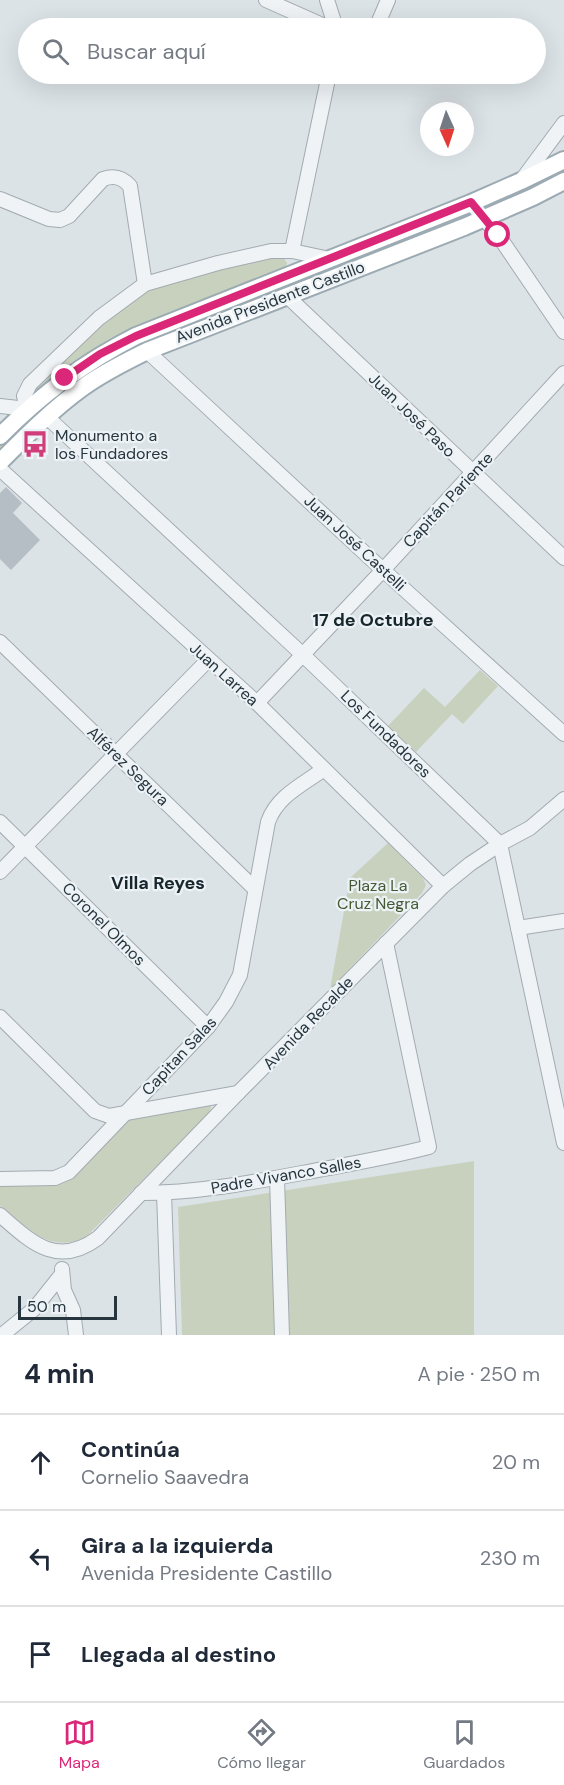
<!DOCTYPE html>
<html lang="es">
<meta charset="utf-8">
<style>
:root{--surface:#fff;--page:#f2f2f3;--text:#1f2937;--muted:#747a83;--line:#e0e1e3;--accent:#db2777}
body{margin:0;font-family:"DM Sans",sans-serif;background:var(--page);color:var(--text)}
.compass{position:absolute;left:420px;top:102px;width:54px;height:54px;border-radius:50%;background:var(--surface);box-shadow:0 6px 24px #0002;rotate:177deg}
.scale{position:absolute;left:18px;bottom:15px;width:99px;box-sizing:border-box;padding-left:6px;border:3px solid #26353e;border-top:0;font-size:16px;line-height:21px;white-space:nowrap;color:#26353e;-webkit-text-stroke:4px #ecf2f5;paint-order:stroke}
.stop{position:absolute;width:18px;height:18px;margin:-14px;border:4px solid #db2777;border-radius:50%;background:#fff}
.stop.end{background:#db2777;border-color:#fff;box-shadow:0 2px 6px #0008}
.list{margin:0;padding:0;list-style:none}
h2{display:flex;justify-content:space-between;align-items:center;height:78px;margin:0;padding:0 24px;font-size:26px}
h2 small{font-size:20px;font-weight:400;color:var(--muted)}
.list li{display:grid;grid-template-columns:39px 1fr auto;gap:18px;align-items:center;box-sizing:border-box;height:96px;padding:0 24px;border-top:2px solid var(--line)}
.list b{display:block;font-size:22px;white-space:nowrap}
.list p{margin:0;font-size:20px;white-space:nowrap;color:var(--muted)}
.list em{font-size:20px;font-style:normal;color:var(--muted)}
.icon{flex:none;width:33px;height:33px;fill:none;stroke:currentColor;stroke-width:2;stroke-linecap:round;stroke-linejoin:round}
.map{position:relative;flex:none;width:564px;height:1335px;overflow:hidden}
.search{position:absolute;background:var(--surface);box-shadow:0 6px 24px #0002;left:18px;right:18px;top:18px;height:66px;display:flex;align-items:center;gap:15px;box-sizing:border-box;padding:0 21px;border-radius:33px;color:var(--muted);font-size:22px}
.sheet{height:366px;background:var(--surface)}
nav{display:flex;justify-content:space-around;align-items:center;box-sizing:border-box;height:84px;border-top:2px solid var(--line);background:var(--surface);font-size:16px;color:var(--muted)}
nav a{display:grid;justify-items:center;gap:3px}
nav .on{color:var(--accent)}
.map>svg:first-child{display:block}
.green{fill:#c8d1bd}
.building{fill:#b4bec4}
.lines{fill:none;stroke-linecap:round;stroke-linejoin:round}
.minor-casing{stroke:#a2abb1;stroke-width:16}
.major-casing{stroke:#9cabb3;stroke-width:20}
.minor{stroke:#eff3f5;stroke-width:14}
.major{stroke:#fff;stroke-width:16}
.route{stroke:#db2777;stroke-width:8}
.labels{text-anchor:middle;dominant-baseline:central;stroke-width:4.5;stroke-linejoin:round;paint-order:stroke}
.street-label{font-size:16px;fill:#26353e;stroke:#ecf2f5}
.poi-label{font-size:16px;fill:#26353e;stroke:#ecf2f5;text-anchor:start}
.park-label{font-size:16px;fill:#455a33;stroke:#ecf2f5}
.neighbourhood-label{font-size:18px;font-weight:bold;fill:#18262e;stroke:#ecf2f5}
</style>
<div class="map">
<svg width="564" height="1335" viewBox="0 0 564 1335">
<rect width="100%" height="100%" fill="#dce3e7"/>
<g class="green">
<path d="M564,168v4l-44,22 -30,13 -4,-3z"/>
<path d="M464,214l2,2 -373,155c-35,23 -64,51 -93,80v-5c21,-22 44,-46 69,-63 27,-19 56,-34 86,-47z"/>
<path d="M275,256l8,1 4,6 -1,4 -174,70 -45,28 -33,26h-4l74,-70 32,-23 18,-11 65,-19z"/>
<path d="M480,670l18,16 -35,38 -11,-10 -36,38 -28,-26 36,-38 21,19z"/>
<path d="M388,843l35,35 3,7 -4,8 -92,96 20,-111z"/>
<path d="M206,1105h4l1,3 -2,5 -123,124c-37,18 -59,-10 -86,-31v-20l61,-2 8,-4 61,-61z"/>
<path d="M474,1161v174h-292l-4,-128z"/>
</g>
<path class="building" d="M6,487l16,16 -9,10 27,27 -29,30 -11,-11v-66z"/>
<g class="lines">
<defs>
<g id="minor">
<path d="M266,0l63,28"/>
<path d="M327,0l9,28"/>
<path d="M376,28l12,-28"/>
<path d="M521,181l43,-58"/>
<path d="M0,199l49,20 11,1 9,-4 34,-37c11,-4 19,-2 27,7l15,98"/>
<path d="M471,203l27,32 66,97"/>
<path d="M292,251l37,-177"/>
<path d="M287,296l277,262"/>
<path d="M147,351l236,219 181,164"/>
<path d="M0,406l27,3 -3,-13 6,-12 69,-66 46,-34 73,-21 53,-12h21l38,8"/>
<path d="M47,417l256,238 197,189 64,299"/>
<path d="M0,469l257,234 186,183"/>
<path d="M0,642l255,247"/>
<path d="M257,703l126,-133 181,-197"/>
<path d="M0,822l208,205"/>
<path d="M0,872l208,-212"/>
<path d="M518,928l46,-7"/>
<path d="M0,1017l95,94 14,5 129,-23"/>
<path d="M277,1178l5,157"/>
<path d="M0,1179l55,-1 14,-6 139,-145 18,-25 14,-27 28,-153c9,-26 34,-37 56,-53"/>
<path d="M141,1193c54,0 108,-10 161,-20 42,-8 85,-15 127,-26l-43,-204"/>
<path d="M164,1193l5,142"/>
<path d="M0,1215c32,28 57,53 98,23l140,-145 205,-207 27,-22 30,-20 30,-16 34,-29"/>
<path d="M62,1269l2,21 9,20 3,25"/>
<path d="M2,1335l32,-26 28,-35"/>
</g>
<g id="major">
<path d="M0,436c42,-42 83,-73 136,-100l335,-133 50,-22 43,-21"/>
<path d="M0,462c26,-26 53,-53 82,-74 20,-15 43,-26 65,-37l317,-124 69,-30 31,-16"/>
</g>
</defs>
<use href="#minor" class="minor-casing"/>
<use href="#major" class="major-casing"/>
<use href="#minor" class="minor"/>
<use href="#major" class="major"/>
</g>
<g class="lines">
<path class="route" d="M65,378l35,-24 36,-18 335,-134 27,33"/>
</g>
<defs>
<symbol id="bus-bare" viewBox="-9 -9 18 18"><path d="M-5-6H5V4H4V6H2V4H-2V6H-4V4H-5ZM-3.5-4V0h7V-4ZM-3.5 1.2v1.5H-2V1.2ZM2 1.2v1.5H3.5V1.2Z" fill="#d13d7b" stroke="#ecf2f5" stroke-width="2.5" paint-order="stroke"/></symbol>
</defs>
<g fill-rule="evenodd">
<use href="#bus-bare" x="16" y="425" width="38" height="38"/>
</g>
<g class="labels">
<g class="street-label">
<text transform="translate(270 302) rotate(-21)">Avenida Presidente Castillo</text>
<text transform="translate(412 415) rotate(44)">Juan José Paso</text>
<text transform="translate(448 500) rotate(-47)">Capitán Pariente</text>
<text transform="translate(355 543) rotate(43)">Juan José Castelli</text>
<text transform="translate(224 674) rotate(42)">Juan Larrea</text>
<text transform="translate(386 734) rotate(44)">Los Fundadores</text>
<text transform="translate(128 766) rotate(44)">Alférez Segura</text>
<text transform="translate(104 924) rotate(45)">Coronel Olmos</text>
<text transform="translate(308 1023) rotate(-46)">Avenida Recalde</text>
<text transform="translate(179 1056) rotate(-47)">Capitan Salas</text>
<text transform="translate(286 1175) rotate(-10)">Padre Vivanco Salles</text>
</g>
<g class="poi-label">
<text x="55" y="435">Monumento a<tspan x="55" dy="18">los Fundadores</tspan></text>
</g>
<g class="park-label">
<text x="378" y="885">Plaza La<tspan x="378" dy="18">Cruz Negra</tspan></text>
</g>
<g class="neighbourhood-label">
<text x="373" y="620">17 de Octubre</text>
<text x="158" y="883">Villa Reyes</text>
</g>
</g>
</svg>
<svg class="compass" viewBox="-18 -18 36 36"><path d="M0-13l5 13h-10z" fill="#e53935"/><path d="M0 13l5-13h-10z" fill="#747a83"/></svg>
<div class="scale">50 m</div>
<div class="stop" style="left:498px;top:235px"></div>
<div class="stop end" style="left:65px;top:378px"></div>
<div class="search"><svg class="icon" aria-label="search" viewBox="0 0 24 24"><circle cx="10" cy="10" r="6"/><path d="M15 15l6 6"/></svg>Buscar aquí</div>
</div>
<section class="sheet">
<h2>4 min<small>A pie · 250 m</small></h2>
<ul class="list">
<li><svg class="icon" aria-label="ahead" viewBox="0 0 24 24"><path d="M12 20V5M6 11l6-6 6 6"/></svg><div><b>Continúa</b><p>Cornelio Saavedra</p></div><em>20 m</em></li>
<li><svg class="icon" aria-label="left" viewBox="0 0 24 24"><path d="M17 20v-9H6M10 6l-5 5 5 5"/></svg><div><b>Gira a la izquierda</b><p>Avenida Presidente Castillo</p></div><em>230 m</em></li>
<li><svg class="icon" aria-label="arrive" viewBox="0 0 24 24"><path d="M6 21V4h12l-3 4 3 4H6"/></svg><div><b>Llegada al destino</b></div></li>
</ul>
</section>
<nav>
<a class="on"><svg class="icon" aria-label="map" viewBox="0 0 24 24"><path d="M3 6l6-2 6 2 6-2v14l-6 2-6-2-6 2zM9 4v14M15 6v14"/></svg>Mapa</a>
<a><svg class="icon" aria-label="directions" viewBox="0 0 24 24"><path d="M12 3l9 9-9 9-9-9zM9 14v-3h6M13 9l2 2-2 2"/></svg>Cómo llegar</a>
<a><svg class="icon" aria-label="saved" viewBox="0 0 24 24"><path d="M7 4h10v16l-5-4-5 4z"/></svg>Guardados</a>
</nav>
